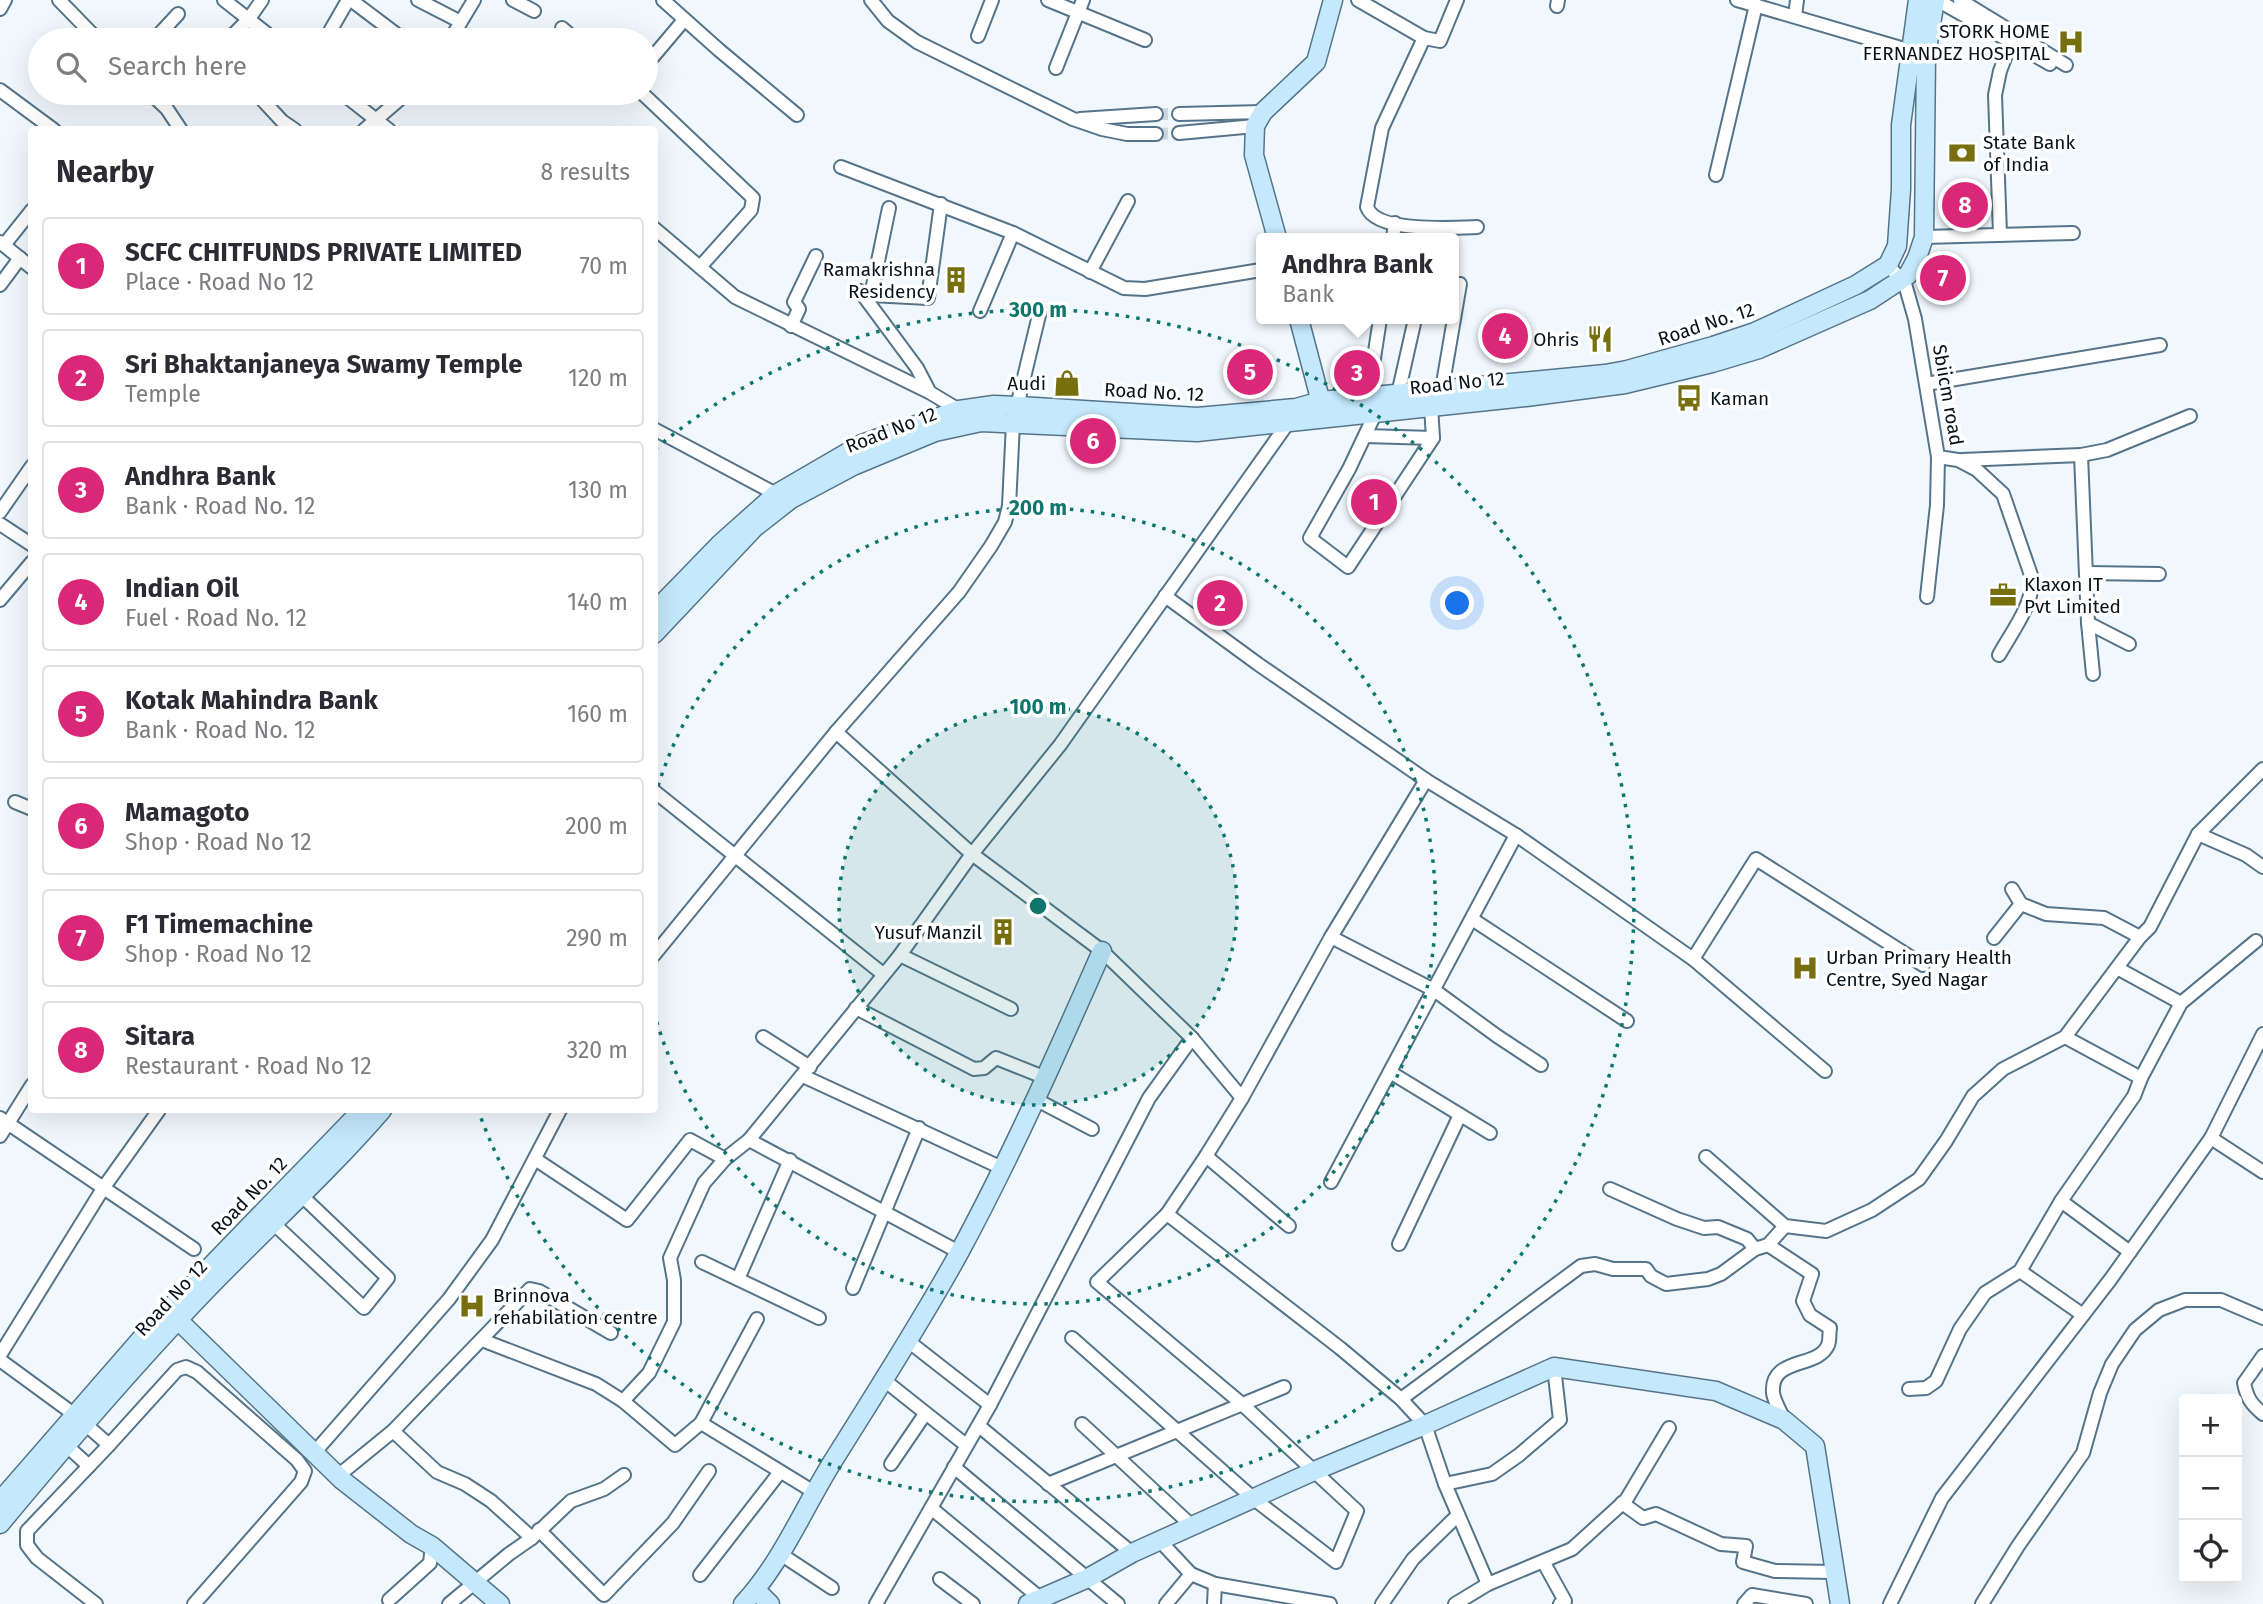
<!DOCTYPE html>
<meta charset="utf-8">
<style>
:root{--surface:#fff;--page:#f7f7f7;--text:#2b2b33;--muted:#7c7c81;--line:#e1e1e2;--accent:#db2777}
body{margin:0;font-family:"Fira Sans",sans-serif;background:var(--page);color:var(--text)}
.controls{position:absolute;right:21px;bottom:21px;display:grid;overflow:hidden;border-radius:7px;box-shadow:0 7px 28px #0002}
.controls button{width:63px;height:63px;display:grid;place-items:center;padding:0;border:0;border-bottom:2px solid var(--line);background:var(--surface);color:var(--text);font:35px sans-serif}
.you{position:absolute;left:1458px;top:604px;width:24px;height:24px;margin:-18px;border:5px solid #fff;border-radius:50%;background:#1a73e8;box-shadow:0 0 0 10px #1a73e833}
.badge{display:grid;place-items:center;width:46px;height:46px;border-radius:50%;background:var(--accent);color:#fff;font-size:23px;font-weight:700}
.pin{position:absolute;translate:-50% -50%;border:4px solid #fff;box-shadow:0 2px 7px #0006}
.popup{position:absolute;left:1256px;top:233px;width:203px;height:91px;box-sizing:border-box;display:grid;place-content:center;border-radius:7px;background:var(--surface);filter:drop-shadow(0 2px 5px #0005);font-size:23px;white-space:nowrap;color:var(--muted)}
.popup b{font-size:26px;color:var(--text)}
.popup::after{content:'';position:absolute;left:50%;top:100%;margin-left:-14px;border:14px solid transparent;border-top-color:var(--surface)}
.list{margin:0;padding:0;list-style:none}
h2{display:flex;justify-content:space-between;align-items:center;height:91px;margin:0;padding:0 28px;font-size:30px}
h2 small{font-size:23px;font-weight:400;color:var(--muted)}
.list li{display:grid;grid-template-columns:46px 1fr auto;gap:21px;align-items:center;box-sizing:border-box;height:98px;margin:0 14px 14px;padding:0 14px;border:2px solid var(--line);border-radius:7px}
.list b{display:block;font-size:26px;white-space:nowrap}
.list p{margin:0;font-size:23px;white-space:nowrap;color:var(--muted)}
.list em{font-size:23px;font-style:normal;color:var(--muted)}
.icon{flex:none;width:38px;height:38px;fill:none;stroke:currentColor;stroke-width:2;stroke-linecap:round;stroke-linejoin:round}
.map{position:relative;flex:none;width:2263px;height:1604px;overflow:hidden}
.search{position:absolute;background:var(--surface);box-shadow:0 7px 28px #0002;left:28px;top:28px;width:630px;height:77px;display:flex;align-items:center;gap:18px;box-sizing:border-box;padding:0 24px;border-radius:38px;color:var(--muted);font-size:26px}
.panel{position:absolute;background:var(--surface);box-shadow:0 7px 28px #0002;left:28px;top:126px;width:630px;height:987px;border-radius:7px}
.map>svg:first-child{display:block}
.lines{fill:none;stroke-linecap:round;stroke-linejoin:round}
.street-tunnel{stroke:#ced5db;stroke-width:12;stroke-dasharray:12 6;stroke-linecap:butt}
.street-casing{stroke:#567489;stroke-width:16}
.secondary-casing{stroke:#567489;stroke-width:21}
.street{stroke:#fff;stroke-width:12}
.secondary{stroke:#c4e8fc;stroke-width:18}
.ring{fill:none;stroke:#0f766e;stroke-width:3.5;stroke-dasharray:3.5 7}
.labels{text-anchor:middle;dominant-baseline:central;stroke-width:7;stroke-linejoin:round;paint-order:stroke}
.poi-label{font-size:19px;fill:#061118;stroke:#fff;text-anchor:end}
.street-label{font-size:19px;fill:#061118;stroke:#fff}
.centre{fill:#0f766e;stroke:#fff;stroke-width:3.5}
.ring-label{font-size:21px;text-anchor:middle;font-weight:bold;fill:#0f766e;stroke:#fff;stroke-width:7;stroke-linejoin:round;paint-order:stroke}
</style>
<div class="map">
<svg width="2263" height="1604" viewBox="0 0 2263 1604">
<rect width="100%" height="100%" fill="#f1f8fd"/>
<g class="lines">
<g class="street-tunnel">
<path d="M1156,114h23"/>
<path d="M1156,134l23,-1"/>
</g>
<defs>
<g id="street">
<path d="M59,0l39,40"/>
<path d="M224,0l51,40"/>
<path d="M351,0l53,40"/>
<path d="M418,0l41,21"/>
<path d="M513,0l21,11"/>
<path d="M663,0l56,50 78,65"/>
<path d="M871,0l17,21 29,21 156,77 29,10 25,5h29"/>
<path d="M1048,0l97,40"/>
<path d="M1358,0l66,38 16,3 17,-41"/>
<path d="M1737,0l181,53"/>
<path d="M1937,0l113,64"/>
<path d="M1960,0l106,65"/>
<path d="M1557,6l1,-6"/>
<path d="M0,9l5,-9"/>
<path d="M1795,16l2,-16"/>
<path d="M562,28l14,12"/>
<path d="M978,36l14,-36"/>
<path d="M1424,38l-42,90 -15,79c9,26 86,21 110,20"/>
<path d="M154,40l24,-26"/>
<path d="M228,40l20,-20 14,-20"/>
<path d="M325,40l23,-40"/>
<path d="M450,40l24,-40"/>
<path d="M646,65l38,-45"/>
<path d="M1056,68l27,-68"/>
<path d="M0,90l54,40"/>
<path d="M150,93l17,16 14,21"/>
<path d="M256,93l26,28 13,9"/>
<path d="M342,93l47,37"/>
<path d="M642,93l111,105 -2,12 -51,57"/>
<path d="M1179,114l84,-2"/>
<path d="M1080,119l76,-5"/>
<path d="M364,130l43,-37"/>
<path d="M1179,133l76,-7"/>
<path d="M841,167l172,66 111,55 21,1 116,-19"/>
<path d="M1716,175l40,-170"/>
<path d="M889,208l-18,87 57,3 13,-94"/>
<path d="M654,228l81,69 194,95 30,18"/>
<path d="M2000,234l-5,-139 5,-24 11,-29"/>
<path d="M1924,237l149,-4"/>
<path d="M1393,238l2,-15"/>
<path d="M0,242l32,26"/>
<path d="M4,245l28,-35"/>
<path d="M1888,265l17,19 10,35 23,138 20,3 19,10 26,24 29,84c2,26 -21,55 -33,77"/>
<path d="M1090,272l38,-71"/>
<path d="M0,285l20,-27"/>
<path d="M860,291l57,77 12,23"/>
<path d="M980,311l33,-78"/>
<path d="M791,326l8,-17 -5,-7 22,-46"/>
<path d="M1926,384l234,-39"/>
<path d="M1442,389l18,-105"/>
<path d="M1398,394l17,-75"/>
<path d="M1368,397l12,-78"/>
<path d="M1376,412l-27,57 -39,69 38,29 85,-129 -2,-32"/>
<path d="M654,429l122,65"/>
<path d="M1365,436l68,2"/>
<path d="M2081,455l7,168 5,51"/>
<path d="M1962,460l119,-5 26,-5 83,-34"/>
<path d="M0,512l32,-46"/>
<path d="M0,524l32,21"/>
<path d="M2086,573l73,1"/>
<path d="M1165,596l93,68 168,116 90,55 177,124 132,112"/>
<path d="M1927,597l10,-92 1,-48"/>
<path d="M0,600l32,-38"/>
<path d="M2088,623l41,21"/>
<path d="M836,732l136,122 130,97 90,87 50,60"/>
<path d="M654,791l229,183"/>
<path d="M15,802l17,7"/>
<path d="M2198,834l48,21 17,12"/>
<path d="M2012,889l9,15 25,10 58,4 36,19"/>
<path d="M1472,919l155,102"/>
<path d="M1331,937l103,53 63,46 44,29"/>
<path d="M1994,938l27,-34"/>
<path d="M654,955l182,-223 123,-140 32,-46 14,-24 4,-16 4,-83 27,-112"/>
<path d="M900,955l111,54"/>
<path d="M1693,959l63,-100 167,106"/>
<path d="M2117,968l64,35"/>
<path d="M856,1008l118,61 10,-1 12,-10 50,20"/>
<path d="M763,1037l47,30"/>
<path d="M2065,1037l76,41"/>
<path d="M1390,1072l100,61"/>
<path d="M803,1076l199,92"/>
<path d="M1035,1099l57,30"/>
<path d="M0,1118l194,131"/>
<path d="M0,1136l32,-51"/>
<path d="M2211,1138l52,34"/>
<path d="M749,1140l210,112"/>
<path d="M1206,1156l83,70"/>
<path d="M1706,1157l79,69 41,5 46,-21 47,-31 27,-38 27,-45 30,-27 62,-32 75,-100 10,-10 48,-93 65,-65"/>
<path d="M535,1159l92,61 63,-80 35,19"/>
<path d="M1331,1182l185,-347"/>
<path d="M1610,1189l67,30 27,9 14,-1 29,12 8,10"/>
<path d="M2061,1201l69,51"/>
<path d="M1167,1214l173,134 61,51 24,26 20,59 43,100"/>
<path d="M273,1223l91,85 24,-30 -87,-83"/>
<path d="M1399,1244l61,-129"/>
<path d="M1768,1245l44,29 -9,27 7,14 20,13c-1,5 0,13 -2,17 -10,24 -58,11 -55,48 1,8 8,19 11,27"/>
<path d="M702,1262l117,56"/>
<path d="M2020,1271l63,44"/>
<path d="M738,1279l52,-119"/>
<path d="M853,1288l66,-160"/>
<path d="M1072,1338l182,161 82,63 21,-51 -115,-107 -145,-122 70,-68 39,-58 36,-58 89,-161 95,-157"/>
<path d="M482,1340l114,44 27,17 52,44 26,-22 56,-104"/>
<path d="M908,1341l82,64"/>
<path d="M0,1355l104,-168 55,-77"/>
<path d="M2263,1356l-19,27c3,15 7,21 19,31"/>
<path d="M0,1360l75,55 34,30 68,-75 9,-3 11,5 100,88 8,11 -4,11 -107,122"/>
<path d="M884,1380l82,65"/>
<path d="M1909,1389l17,-1 10,-7 24,-52 25,-36 35,-22 41,-70 73,-105 7,-18 40,-75 75,-62"/>
<path d="M1401,1399l180,-133 14,-2 18,5h33l5,7 15,8 42,-5 13,-5 34,-25 13,-4 17,-19"/>
<path d="M623,1401l26,-28 25,-51v-42l-4,-22 34,-75 21,-24 24,-19 151,-185 72,-101 88,-109 228,-322"/>
<path d="M701,1423l113,69"/>
<path d="M1082,1424l110,102"/>
<path d="M979,1426l153,127"/>
<path d="M393,1431l44,41 28,12 26,17 41,37"/>
<path d="M67,1446l22,20"/>
<path d="M314,1453l135,-154 43,-59 68,-130"/>
<path d="M891,1464l34,-50"/>
<path d="M954,1467l164,137"/>
<path d="M339,1475l54,-44 137,-142 9,2 72,42"/>
<path d="M1048,1484l236,-97"/>
<path d="M1445,1484l47,-10 27,-19 41,-35 -6,-53"/>
<path d="M1622,1503l21,15 13,-4 65,30 25,2 -3,16 32,9 58,1"/>
<path d="M931,1508l109,90"/>
<path d="M539,1530l65,65 69,-72 36,-52"/>
<path d="M1161,1542l30,32 24,10 115,20"/>
<path d="M782,1555l50,33"/>
<path d="M1544,1563l21,38 -5,3"/>
<path d="M700,1575l80,-103"/>
<path d="M940,1579l33,25"/>
<path d="M389,1600l41,-37 2,-17"/>
<path d="M96,1604l-59,-46 -10,-13v-14l82,-86"/>
<path d="M449,1604l60,-50 23,-16 39,-37 33,-12 20,-14"/>
<path d="M876,1604l114,-199 159,-307 43,-60"/>
<path d="M1166,1604l25,-30"/>
<path d="M1214,1604l1,-20"/>
<path d="M1382,1604l31,-45 45,-44"/>
<path d="M1455,1604l33,-20 84,-35 54,-49 43,-72"/>
<path d="M1744,1604l8,-9 54,9"/>
<path d="M1890,1604l52,-106 168,-218 101,-142 52,-104"/>
<path d="M1982,1604l36,-58 65,-93 17,-60 12,-29 23,-34 24,-20 26,-10h36l42,18"/>
</g>
<g id="secondary">
<path d="M1277,238l-23,-83 1,-29 8,-14 53,-50 17,-62"/>
<path d="M1299,319l24,91"/>
<path d="M654,612l66,-68 56,-50 86,-50 97,-34 35,-5 25,1 178,11 99,-9 25,-7 284,-27 22,-4 86,-24 42,-14 101,-47 32,-20 9,-19 4,-57v-64l17,-125"/>
<path d="M654,634l100,-106 37,-29 62,-33 82,-34 46,-10 216,10 329,-35 99,-13 87,-21 47,-14 111,-49 38,-25 9,-17 7,-21 2,-182 9,-55"/>
<path d="M179,1321l163,159 69,54 21,12 68,58"/>
<path d="M0,1501l148,-170 214,-221"/>
<path d="M0,1524c69,-83 140,-166 215,-243 56,-57 115,-111 167,-171"/>
<path d="M756,1590l14,14"/>
<path d="M743,1604c39,-42 60,-95 90,-143 43,-69 87,-137 126,-208 53,-98 98,-200 143,-302"/>
<path d="M1028,1604l60,-26 44,-25 182,-82 111,-46 129,-58 162,24 68,29 31,26 25,158"/>
</g>
</defs>
<use href="#street" class="street-casing"/>
<use href="#secondary" class="secondary-casing"/>
<use href="#street" class="street"/>
<use href="#secondary" class="secondary"/>
</g>
<circle cx="1038" cy="906" r="199" fill="#0f766e" fill-opacity=".12"/>
<g class="ring">
<circle cx="1038" cy="906" r="199"/>
<path d="M655 796A398 398 0 1 1 655 1016"/>
<path d="M655 449A596 596 0 1 1 478 1110"/>
</g>
<defs>
<symbol id="hospital-bare" viewBox="-9 -9 18 18"><path d="M-5-5h3v3.5h4V-5h3V5h-3V1.5h-4V5h-3Z" fill="#776f0e" stroke="#fff" stroke-width="2.5" paint-order="stroke"/></symbol>
<symbol id="bank-bare" viewBox="-9 -9 18 18"><path d="M-6-4H6V4H-6ZM0-2.3a2.3 2.3 0 1 0 0 4.6a2.3 2.3 0 1 0 0-4.6Z" fill="#776f0e" stroke="#fff" stroke-width="2.5" paint-order="stroke"/></symbol>
<symbol id="building-bare" viewBox="-9 -9 18 18"><path d="M-4-6H4V6H1V3H-1V6H-4ZM-2.5-4.3h1.7v1.8h-1.7ZM.8-4.3h1.7v1.8H.8ZM-2.5-1h1.7V.8h-1.7ZM.8-1h1.7V.8H.8Z" fill="#776f0e" stroke="#fff" stroke-width="2.5" paint-order="stroke"/></symbol>
<symbol id="restaurant-bare" viewBox="-9 -9 18 18"><path d="M-5-6h1v4h1v-4h1v4h1v-4h1v5L-1.5 .5V6h-2V.5L-5-1ZM5-6V6H3V1.5H1.5Q1.5-4 5-6Z" fill="#776f0e" stroke="#fff" stroke-width="2.5" paint-order="stroke"/></symbol>
<symbol id="shop-bare" viewBox="-9 -9 18 18"><path d="M-5-2.5h2.3a2.7 3.5 0 0 1 5.4 0H5L5.5 6h-11ZM-1.5-2.5h3a1.5 2.3 0 0 0-3 0Z" fill="#776f0e" stroke="#fff" stroke-width="2.5" paint-order="stroke"/></symbol>
<symbol id="bus-bare" viewBox="-9 -9 18 18"><path d="M-5-6H5V4H4V6H2V4H-2V6H-4V4H-5ZM-3.5-4V0h7V-4ZM-3.5 1.2v1.5H-2V1.2ZM2 1.2v1.5H3.5V1.2Z" fill="#776f0e" stroke="#fff" stroke-width="2.5" paint-order="stroke"/></symbol>
<symbol id="office-bare" viewBox="-9 -9 18 18"><path d="M-6-3h4V-5.5h4V-3h4V5H-6ZM-1-4.5V-3h2v-1.5ZM-6 0V1H6V0Z" fill="#776f0e" stroke="#fff" stroke-width="2.5" paint-order="stroke"/></symbol>
</defs>
<g fill-rule="evenodd">
<use href="#hospital-bare" x="2052" y="23" width="38" height="38"/>
<use href="#bank-bare" x="1943" y="134" width="38" height="38"/>
<use href="#building-bare" x="937" y="261" width="38" height="38"/>
<use href="#restaurant-bare" x="1581" y="320" width="38" height="38"/>
<use href="#shop-bare" x="1048" y="364" width="38" height="38"/>
<use href="#bus-bare" x="1670" y="379" width="38" height="38"/>
<use href="#office-bare" x="1984" y="576" width="38" height="38"/>
<use href="#building-bare" x="984" y="913" width="38" height="38"/>
<use href="#hospital-bare" x="1786" y="949" width="38" height="38"/>
<use href="#hospital-bare" x="453" y="1287" width="38" height="38"/>
</g>
<g class="labels">
<g class="poi-label">
<text x="2050" y="31">STORK HOME<tspan x="2050" dy="22">FERNANDEZ HOSPITAL</tspan></text>
<text x="1983" y="142" text-anchor="start">State Bank<tspan x="1983" dy="22">of India</tspan></text>
<text x="935" y="269">Ramakrishna<tspan x="935" dy="22">Residency</tspan></text>
<text x="1579" y="339">Ohris</text>
<text x="1046" y="383">Audi</text>
<text x="1710" y="398" text-anchor="start">Kaman</text>
<text x="2024" y="584" text-anchor="start">Klaxon IT<tspan x="2024" dy="22">Pvt Limited</tspan></text>
<text x="982" y="932">Yusuf Manzil</text>
<text x="1826" y="957" text-anchor="start">Urban Primary Health<tspan x="1826" dy="22">Centre, Syed Nagar</tspan></text>
<text x="493" y="1295" text-anchor="start">Brinnova<tspan x="493" dy="22">rehabilation centre</tspan></text>
</g>
<g class="street-label">
<text transform="translate(1706 324) rotate(-18)">Road No. 12</text>
<text transform="translate(1457 383) rotate(-6)">Road No 12</text>
<text transform="translate(1154 392) rotate(3)">Road No. 12</text>
<text transform="translate(1948 395) rotate(80)">Sbiicm road</text>
<text transform="translate(891 430) rotate(-21)">Road No 12</text>
<text transform="translate(249 1196) rotate(-46)">Road No. 12</text>
<text transform="translate(171 1298) rotate(-47)">Road No 12</text>
</g>
</g>
<circle cx="1038" cy="906" r="10" class="centre"/>
<g class="ring-label">
<text x="1038" y="317">300 m</text>
<text x="1038" y="515">200 m</text>
<text x="1038" y="714">100 m</text>
</g>
</svg>
<div class="controls">
<button>+</button>
<button>−</button>
<button><svg class="icon" aria-label="locate" viewBox="0 0 24 24"><circle cx="12" cy="12" r="6"/><path d="M12 2v4M12 18v4M2 12h4M18 12h4"/></svg></button>
</div>
<div class="you"></div>
<div class="pin badge" style="left:1374px;top:502px">1</div>
<div class="pin badge" style="left:1220px;top:603px">2</div>
<div class="pin badge" style="left:1357px;top:373px">3</div>
<div class="popup"><b>Andhra Bank</b>Bank</div>
<div class="pin badge" style="left:1505px;top:336px">4</div>
<div class="pin badge" style="left:1250px;top:372px">5</div>
<div class="pin badge" style="left:1093px;top:441px">6</div>
<div class="pin badge" style="left:1943px;top:278px">7</div>
<div class="pin badge" style="left:1965px;top:205px">8</div>
<div class="search"><svg class="icon" aria-label="search" viewBox="0 0 24 24"><circle cx="10" cy="10" r="6"/><path d="M15 15l6 6"/></svg>Search here</div>
<section class="panel">
<h2>Nearby<small>8 results</small></h2>
<ul class="list">
<li><span class="badge">1</span><div><b>SCFC CHITFUNDS PRIVATE LIMITED</b><p>Place · Road No 12</p></div><em>70 m</em></li>
<li><span class="badge">2</span><div><b>Sri Bhaktanjaneya Swamy Temple</b><p>Temple</p></div><em>120 m</em></li>
<li><span class="badge">3</span><div><b>Andhra Bank</b><p>Bank · Road No. 12</p></div><em>130 m</em></li>
<li><span class="badge">4</span><div><b>Indian Oil</b><p>Fuel · Road No. 12</p></div><em>140 m</em></li>
<li><span class="badge">5</span><div><b>Kotak Mahindra Bank</b><p>Bank · Road No. 12</p></div><em>160 m</em></li>
<li><span class="badge">6</span><div><b>Mamagoto</b><p>Shop · Road No 12</p></div><em>200 m</em></li>
<li><span class="badge">7</span><div><b>F1 Timemachine</b><p>Shop · Road No 12</p></div><em>290 m</em></li>
<li><span class="badge">8</span><div><b>Sitara</b><p>Restaurant · Road No 12</p></div><em>320 m</em></li>
</ul>
</section>
</div>
